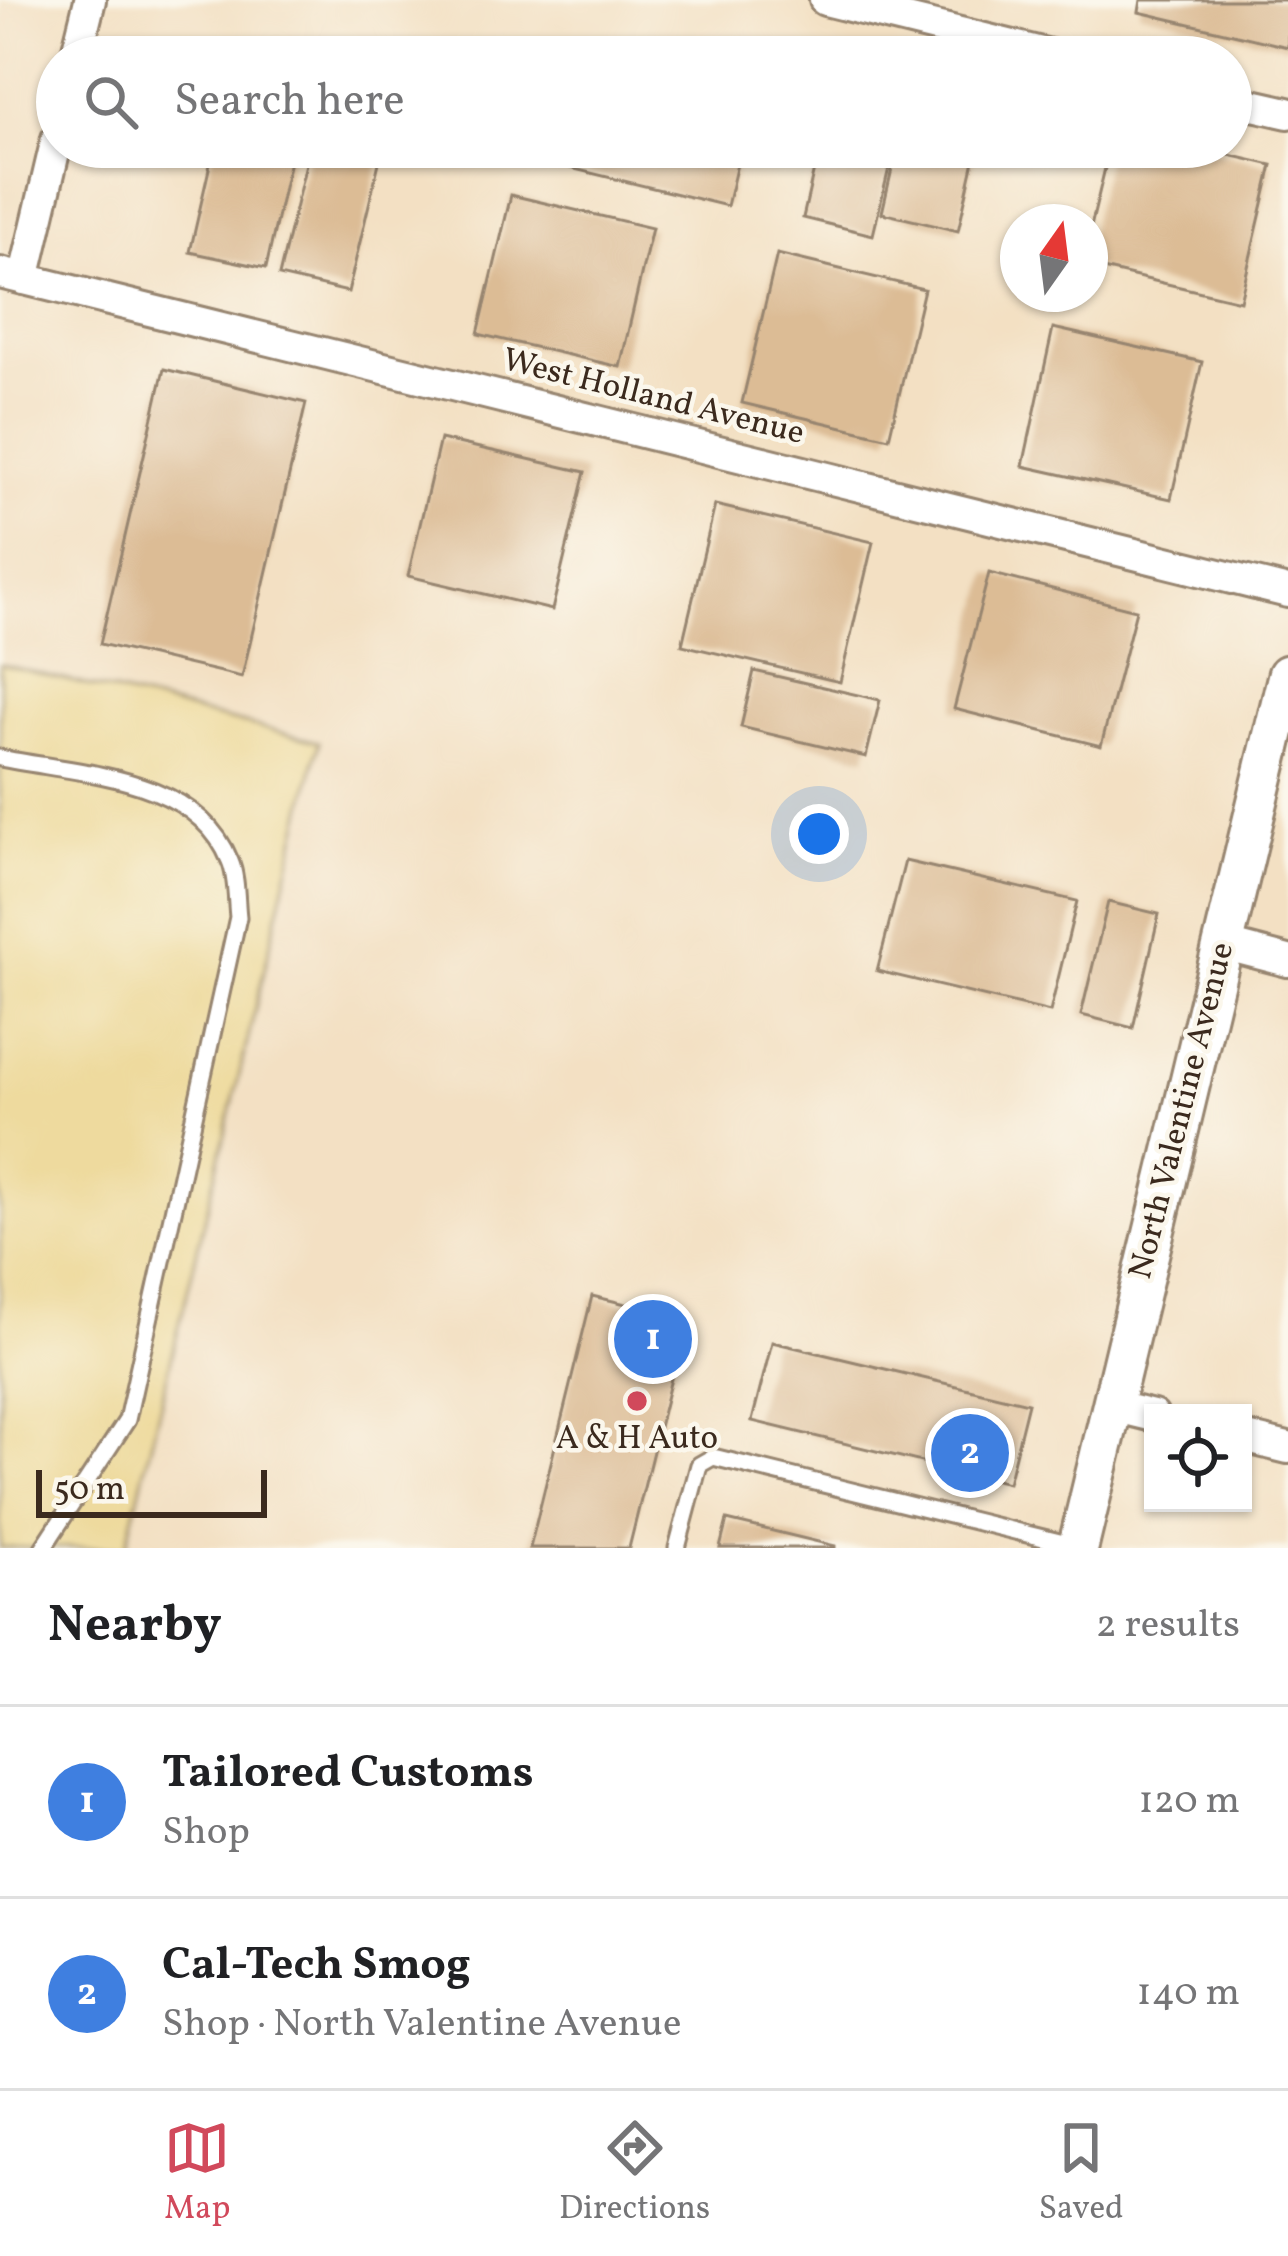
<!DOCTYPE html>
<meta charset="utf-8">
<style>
:root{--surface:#fff;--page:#f6f6f6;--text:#202124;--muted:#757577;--line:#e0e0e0;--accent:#d1495b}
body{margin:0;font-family:Vollkorn,serif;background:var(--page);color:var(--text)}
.controls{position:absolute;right:36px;bottom:36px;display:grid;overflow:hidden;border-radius:0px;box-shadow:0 3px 9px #0004}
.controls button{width:108px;height:108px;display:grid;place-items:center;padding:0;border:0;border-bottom:3px solid var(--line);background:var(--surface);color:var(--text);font:60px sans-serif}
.compass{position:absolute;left:1000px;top:204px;width:108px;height:108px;border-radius:50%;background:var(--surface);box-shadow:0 3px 9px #0004;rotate:14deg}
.scale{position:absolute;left:36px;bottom:30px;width:231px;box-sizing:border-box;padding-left:12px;border:6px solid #3b2a1e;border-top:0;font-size:33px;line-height:42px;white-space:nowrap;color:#3b2a1e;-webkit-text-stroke:9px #fbf7ec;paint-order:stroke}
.you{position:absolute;left:819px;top:834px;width:42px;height:42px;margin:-30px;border:9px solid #fff;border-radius:50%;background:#1a73e8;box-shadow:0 0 0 18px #1a73e833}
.badge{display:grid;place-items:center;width:78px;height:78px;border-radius:50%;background:var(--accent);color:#fff;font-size:39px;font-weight:700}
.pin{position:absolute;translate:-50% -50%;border:6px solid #fff;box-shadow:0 3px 12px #0006}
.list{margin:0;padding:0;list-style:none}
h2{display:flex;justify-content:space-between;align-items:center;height:156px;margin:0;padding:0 48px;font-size:51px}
h2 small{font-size:39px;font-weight:400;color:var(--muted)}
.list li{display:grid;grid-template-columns:78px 1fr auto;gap:36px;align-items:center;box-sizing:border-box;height:192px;padding:0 48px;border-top:3px solid var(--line)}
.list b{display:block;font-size:45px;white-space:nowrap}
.list p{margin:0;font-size:39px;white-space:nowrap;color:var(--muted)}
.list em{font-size:39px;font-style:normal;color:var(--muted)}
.icon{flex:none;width:66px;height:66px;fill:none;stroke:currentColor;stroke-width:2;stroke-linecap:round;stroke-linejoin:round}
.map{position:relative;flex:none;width:1288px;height:1548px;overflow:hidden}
.search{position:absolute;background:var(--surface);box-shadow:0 3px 9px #0004;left:36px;right:36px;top:36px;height:132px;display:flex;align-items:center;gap:30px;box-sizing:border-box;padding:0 42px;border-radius:66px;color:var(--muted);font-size:45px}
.sheet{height:540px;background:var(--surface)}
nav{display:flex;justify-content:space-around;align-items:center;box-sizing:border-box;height:168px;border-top:3px solid var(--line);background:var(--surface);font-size:33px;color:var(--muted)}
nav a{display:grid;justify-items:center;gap:6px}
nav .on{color:var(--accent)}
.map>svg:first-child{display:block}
.sand{fill:#eeda9e;stroke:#94825e;stroke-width:3}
.building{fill:#dcbc95}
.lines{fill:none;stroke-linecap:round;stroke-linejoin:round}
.service-casing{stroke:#978570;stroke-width:21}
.minor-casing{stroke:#978570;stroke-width:36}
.tertiary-casing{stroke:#978570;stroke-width:45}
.service{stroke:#fff;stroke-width:15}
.minor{stroke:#fff;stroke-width:30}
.tertiary{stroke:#fff;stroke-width:39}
.poi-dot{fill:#d1495b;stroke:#fbf7ec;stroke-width:4.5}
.labels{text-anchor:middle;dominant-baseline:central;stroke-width:9;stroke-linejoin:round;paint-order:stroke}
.street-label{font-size:33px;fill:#3b2a1e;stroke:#fbf7ec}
.poi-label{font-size:33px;fill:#3b2a1e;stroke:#fbf7ec}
</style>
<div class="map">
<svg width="1288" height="1548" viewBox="0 0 1288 1548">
<rect width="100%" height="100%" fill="#fbf7ec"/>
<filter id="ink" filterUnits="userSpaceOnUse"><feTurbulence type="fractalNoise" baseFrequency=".00833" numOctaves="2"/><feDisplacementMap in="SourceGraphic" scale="24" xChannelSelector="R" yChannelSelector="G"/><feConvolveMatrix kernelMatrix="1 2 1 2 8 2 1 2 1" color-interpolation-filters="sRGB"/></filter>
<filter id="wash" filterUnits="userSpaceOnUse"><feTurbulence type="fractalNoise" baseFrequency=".004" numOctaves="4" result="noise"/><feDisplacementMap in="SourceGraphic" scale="48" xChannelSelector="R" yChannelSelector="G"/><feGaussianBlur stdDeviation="2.7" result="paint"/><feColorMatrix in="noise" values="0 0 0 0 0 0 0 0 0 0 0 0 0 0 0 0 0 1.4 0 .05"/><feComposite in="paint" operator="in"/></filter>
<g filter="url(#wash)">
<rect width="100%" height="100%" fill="#f3e0c3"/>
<path class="sand" d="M0,664l319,78 -193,806h-126z"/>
<g id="blocks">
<g class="building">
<path d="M1141,0h147v47l-149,-35z"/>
<path d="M214,147h79l-27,121 -76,-16z"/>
<path d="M310,147l72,3 -34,142 -69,-16z"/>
<path d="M484,147h257l-14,59z"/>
<path d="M819,147h75l-21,88 -70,-17z"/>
<path d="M897,147h80l-19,84 -76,-18z"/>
<path d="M1110,147h85l77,18 -32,136 -150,-35v-35z"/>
<path d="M511,195l141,33 -32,139 -142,-33z"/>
<path d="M777,254l147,35 -35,149 -147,-35z"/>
<path d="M1053,328l149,34 -31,137 -148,-33z"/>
<path d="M164,369l142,34 -64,274 -142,-33z"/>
<path d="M440,439l145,33 -33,138 -144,-34z"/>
<path d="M715,505l158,37 -33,140 -158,-37z"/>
<path d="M989,573l147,37 -35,136 -147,-37z"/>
<path d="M754,671l126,29 -14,57 -125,-30z"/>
<path d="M905,861l172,40 -27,111 -173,-41z"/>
<path d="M1108,902l51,12 -26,114 -52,-13z"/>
<path d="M592,1296l94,22 -57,230h-99z"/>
<path d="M772,1342l256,61 -20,80 -256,-62z"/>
<path d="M727,1520l108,26v2h-115z"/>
</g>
</g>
</g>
<g filter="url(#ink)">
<use href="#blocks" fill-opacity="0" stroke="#978570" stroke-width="3"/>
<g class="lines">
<defs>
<g id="service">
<path d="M0,758c78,16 195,16 230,103 7,16 6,39 8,56l-111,503 -84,128"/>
<path d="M677,1548l22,-83 14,-8 363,89"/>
</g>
<g id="minor">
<path d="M825,0l233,57"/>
<path d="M76,57l14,-57"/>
<path d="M1231,100l57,13"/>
<path d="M0,273l1288,319"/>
<path d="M24,279l33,-140"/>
<path d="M1223,944l65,17"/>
<path d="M1112,1406l41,10"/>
<path d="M1243,1437l45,11"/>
</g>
<path id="tertiary" d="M1078,1548l210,-873"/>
</defs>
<use href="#service" class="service-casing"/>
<use href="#minor" class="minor-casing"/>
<use href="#tertiary" class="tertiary-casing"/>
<use href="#service" class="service"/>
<use href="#minor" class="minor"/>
<use href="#tertiary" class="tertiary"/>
</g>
</g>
<circle class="poi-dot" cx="637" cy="1401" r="12"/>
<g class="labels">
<g class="street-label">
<text transform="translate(653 398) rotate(14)">West Holland Avenue</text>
<text transform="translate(1183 1111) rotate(-76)">North Valentine Avenue</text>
</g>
<g class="poi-label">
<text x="637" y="1440">A &amp; H Auto</text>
</g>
</g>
</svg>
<div class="controls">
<button><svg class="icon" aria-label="locate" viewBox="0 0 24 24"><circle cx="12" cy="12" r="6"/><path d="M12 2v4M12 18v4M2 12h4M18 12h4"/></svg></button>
</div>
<svg class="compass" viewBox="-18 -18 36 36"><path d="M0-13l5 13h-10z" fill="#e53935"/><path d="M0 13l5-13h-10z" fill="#757577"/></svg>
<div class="scale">50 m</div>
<div class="you"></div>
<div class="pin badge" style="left:653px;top:1339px;background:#3f7fe0">1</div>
<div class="pin badge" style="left:970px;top:1453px;background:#3f7fe0">2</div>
<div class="search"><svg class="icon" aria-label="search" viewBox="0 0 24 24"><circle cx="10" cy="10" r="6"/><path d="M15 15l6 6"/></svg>Search here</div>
</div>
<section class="sheet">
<h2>Nearby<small>2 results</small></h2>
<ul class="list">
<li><span class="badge" style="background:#3f7fe0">1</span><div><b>Tailored Customs</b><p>Shop</p></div><em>120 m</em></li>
<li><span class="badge" style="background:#3f7fe0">2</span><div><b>Cal-Tech Smog</b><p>Shop · North Valentine Avenue</p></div><em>140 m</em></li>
</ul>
</section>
<nav>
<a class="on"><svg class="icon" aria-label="map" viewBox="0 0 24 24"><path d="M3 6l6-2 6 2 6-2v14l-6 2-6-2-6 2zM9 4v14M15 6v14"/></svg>Map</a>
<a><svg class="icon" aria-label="directions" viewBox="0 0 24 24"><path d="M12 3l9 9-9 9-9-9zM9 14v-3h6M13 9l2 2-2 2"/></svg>Directions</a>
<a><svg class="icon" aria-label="saved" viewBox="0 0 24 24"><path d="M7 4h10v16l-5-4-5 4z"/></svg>Saved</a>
</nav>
